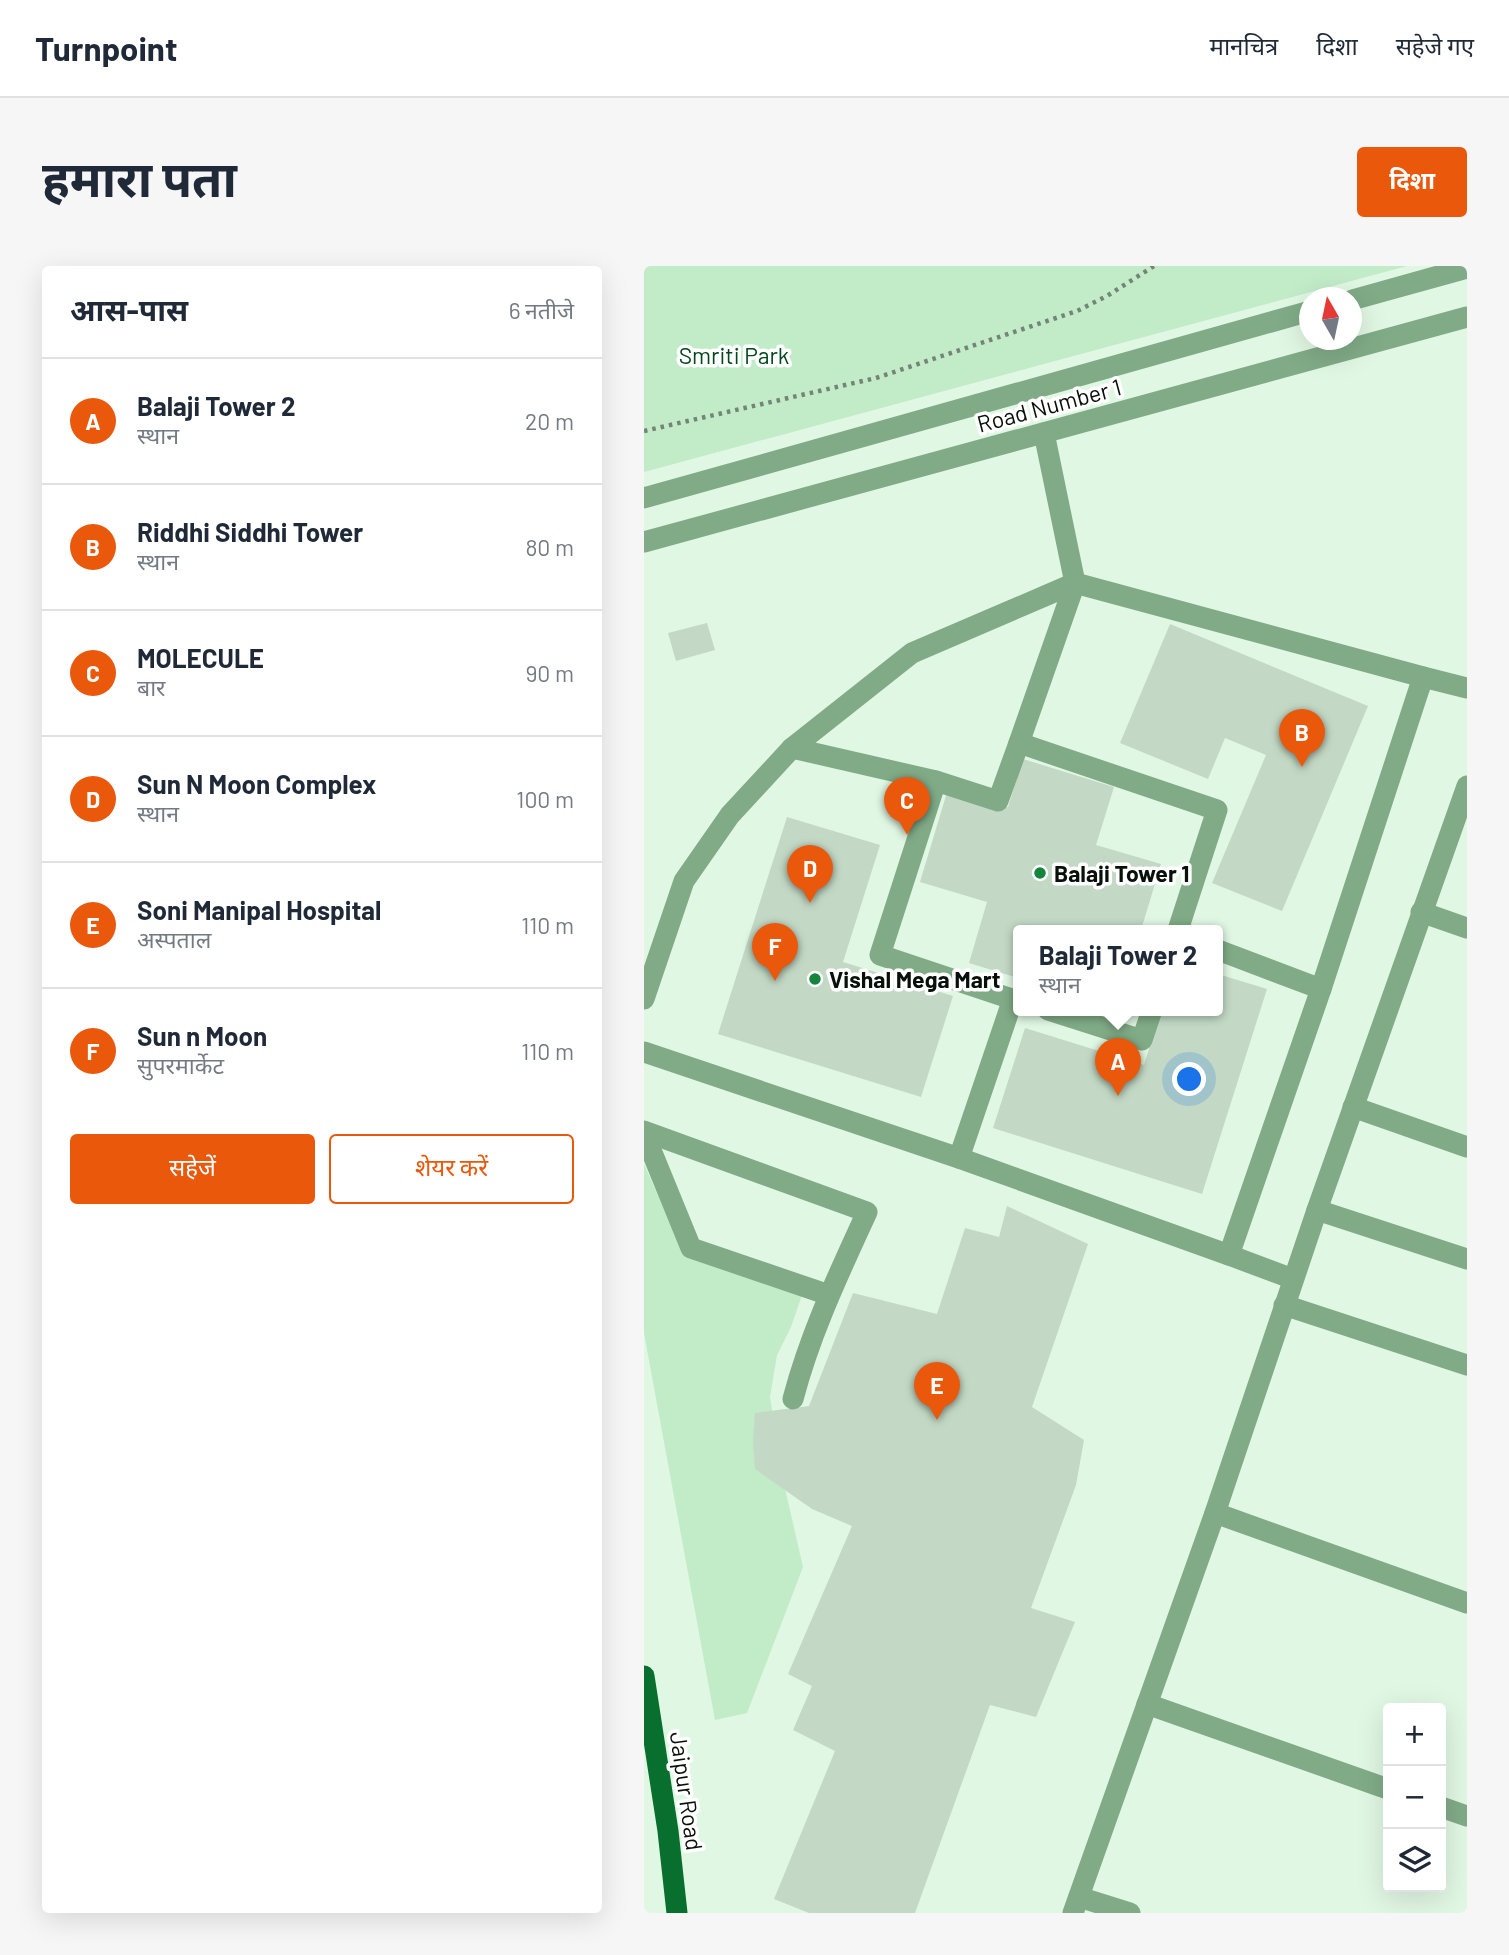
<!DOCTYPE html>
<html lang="hi">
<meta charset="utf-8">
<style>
:root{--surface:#fff;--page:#f6f6f7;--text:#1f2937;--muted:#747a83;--line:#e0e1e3;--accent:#ea580c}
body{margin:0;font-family:Barlow,"Noto Sans Devanagari",sans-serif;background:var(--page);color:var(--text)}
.controls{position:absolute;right:21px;bottom:21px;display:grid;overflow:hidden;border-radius:7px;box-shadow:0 7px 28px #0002}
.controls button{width:63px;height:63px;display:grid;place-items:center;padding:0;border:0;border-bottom:2px solid var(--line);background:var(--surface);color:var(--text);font:35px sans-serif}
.compass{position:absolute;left:655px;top:21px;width:63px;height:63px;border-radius:50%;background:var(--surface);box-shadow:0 7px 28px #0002;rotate:351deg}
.you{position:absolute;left:546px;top:814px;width:24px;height:24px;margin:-18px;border:5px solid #fff;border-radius:50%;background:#1a73e8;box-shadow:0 0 0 10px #1a73e833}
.badge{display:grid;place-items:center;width:46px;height:46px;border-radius:50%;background:var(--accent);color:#fff;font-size:23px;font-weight:700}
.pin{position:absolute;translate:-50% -58px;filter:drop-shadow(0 2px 4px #0008)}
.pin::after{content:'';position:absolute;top:37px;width:24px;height:21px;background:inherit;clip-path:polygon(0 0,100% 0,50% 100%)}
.popup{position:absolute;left:369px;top:659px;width:210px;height:91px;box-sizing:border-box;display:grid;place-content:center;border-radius:7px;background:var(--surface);filter:drop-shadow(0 2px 5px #0005);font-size:23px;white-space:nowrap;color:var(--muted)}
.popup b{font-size:26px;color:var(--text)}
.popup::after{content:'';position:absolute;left:50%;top:100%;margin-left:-14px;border:14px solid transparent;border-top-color:var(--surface)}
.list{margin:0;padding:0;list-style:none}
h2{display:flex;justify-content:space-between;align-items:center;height:91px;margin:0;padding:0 28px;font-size:30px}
h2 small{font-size:23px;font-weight:400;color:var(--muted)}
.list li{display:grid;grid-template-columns:46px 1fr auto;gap:21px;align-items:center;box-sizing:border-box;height:126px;padding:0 28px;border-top:2px solid var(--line)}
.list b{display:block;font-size:26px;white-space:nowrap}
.list p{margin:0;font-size:23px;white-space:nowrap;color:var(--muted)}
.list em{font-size:23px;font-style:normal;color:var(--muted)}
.actions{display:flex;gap:14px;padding:21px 28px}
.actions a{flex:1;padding:16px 0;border:2px solid var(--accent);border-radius:7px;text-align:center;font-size:24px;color:var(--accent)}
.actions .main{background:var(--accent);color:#fff}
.icon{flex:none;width:38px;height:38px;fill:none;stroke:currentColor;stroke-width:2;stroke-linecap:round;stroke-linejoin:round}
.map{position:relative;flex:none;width:823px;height:1647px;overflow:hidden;border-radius:7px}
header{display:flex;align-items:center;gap:42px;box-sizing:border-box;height:98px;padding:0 35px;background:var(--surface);border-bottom:2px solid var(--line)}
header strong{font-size:33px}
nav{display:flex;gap:38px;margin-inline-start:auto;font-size:24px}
.intro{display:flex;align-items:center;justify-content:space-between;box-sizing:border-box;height:168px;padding:0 42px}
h1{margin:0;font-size:49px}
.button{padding:18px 32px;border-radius:7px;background:var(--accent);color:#fff;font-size:24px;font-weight:700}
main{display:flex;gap:42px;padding:0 42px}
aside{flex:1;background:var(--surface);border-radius:7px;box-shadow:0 7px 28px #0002}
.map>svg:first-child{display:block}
.green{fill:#c2ebc8}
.building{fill:#c3d9c5}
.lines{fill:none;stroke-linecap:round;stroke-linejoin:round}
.path{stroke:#748477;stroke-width:4.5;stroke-dasharray:3.5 5;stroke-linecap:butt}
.pedestrian{stroke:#81ab87;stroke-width:21}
.minor{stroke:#81ab87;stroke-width:21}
.tertiary{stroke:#81ab87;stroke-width:21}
.primary{stroke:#086f2f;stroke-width:21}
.poi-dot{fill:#15843c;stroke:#fff;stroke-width:2.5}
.labels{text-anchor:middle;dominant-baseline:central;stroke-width:7;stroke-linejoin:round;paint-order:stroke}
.park-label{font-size:23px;fill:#00481b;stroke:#fff}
.street-label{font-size:23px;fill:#08100a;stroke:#fff}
.poi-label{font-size:23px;font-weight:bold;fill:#08100a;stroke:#fff;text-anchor:start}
</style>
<header>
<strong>Turnpoint</strong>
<nav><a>मानचित्र</a><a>दिशा</a><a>सहेजे गए</a></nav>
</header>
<div class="intro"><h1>हमारा पता</h1><a class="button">दिशा</a></div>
<main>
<aside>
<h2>आस-पास<small>6 नतीजे</small></h2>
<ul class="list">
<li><span class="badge">A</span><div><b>Balaji Tower 2</b><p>स्थान</p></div><em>20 m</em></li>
<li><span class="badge">B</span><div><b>Riddhi Siddhi Tower</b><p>स्थान</p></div><em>80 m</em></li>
<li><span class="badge">C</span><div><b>MOLECULE</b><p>बार</p></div><em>90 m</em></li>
<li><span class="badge">D</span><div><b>Sun N Moon Complex</b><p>स्थान</p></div><em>100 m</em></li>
<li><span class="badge">E</span><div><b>Soni Manipal Hospital</b><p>अस्पताल</p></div><em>110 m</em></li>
<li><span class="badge">F</span><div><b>Sun n Moon</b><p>सुपरमार्केट</p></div><em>110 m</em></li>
</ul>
<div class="actions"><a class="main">सहेजें</a><a>शेयर करें</a></div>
</aside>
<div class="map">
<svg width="823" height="1647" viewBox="0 0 823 1647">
<rect width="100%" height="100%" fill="#e0f7e3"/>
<g class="green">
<path d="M0,0h763l-763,206z"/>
<path d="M0,898l41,93 117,38 -11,32 -14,28 -7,42 13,83 20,87 -56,146 -32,7 -71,-387z"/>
</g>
<g class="building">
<path d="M63,357l8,27 -39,11 -8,-28z"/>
<path d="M526,358l198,82 -86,205 -70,-28 54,-128 -41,-17 -17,41 -88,-36z"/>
<path d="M379,493l91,28 -18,58 65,19 -20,66h-72l-12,-4 -2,4h-37v48l-49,-15 18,-61 -67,-20 28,-93 60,18z"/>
<path d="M143,551l93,28 -37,117 110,34 -32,101 -203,-63z"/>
<path d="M574,708l49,15 -65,205 -209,-66 32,-100 119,37 17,-55h57z"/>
<path d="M363,940l81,38 -56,163 52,33 -8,45 -45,123 44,14 -39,95 -46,-12 -75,208h-106l-35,-14 61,-148 -42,-21 19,-44 -24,-12 64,-148 -40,-17 -57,-40 -2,-28 2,-28 54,-7 44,-113 84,21 28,-86 34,9z"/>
</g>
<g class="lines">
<path class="path" d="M0,165l232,-53 201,-67 30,-15 47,-30"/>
<g class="pedestrian">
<path d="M374,735l-138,-46 56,-174 62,20 21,-58 198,67 -39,120"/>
<path d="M404,744l94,30 10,-30"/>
</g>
<g class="minor">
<path d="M779,411l44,11"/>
<path d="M375,477l56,-160 -31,-150"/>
<path d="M148,482l144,33"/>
<path d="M777,646l46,16"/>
<path d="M574,684l103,39"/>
<path d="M0,733l40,-118 46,-66 62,-67 120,-95 163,-70 348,94 -102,312 -92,266 -270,-97 -315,-106"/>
<path d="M709,841l114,40"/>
<path d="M0,865l223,81c-28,61 -57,122 -74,187"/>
<path d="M0,867l47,115 138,47"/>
<path d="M315,892l54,-159"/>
<path d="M673,944l150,49"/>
<path d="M585,989l64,24"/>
<path d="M640,1039l183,60"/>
<path d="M571,1247l252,90"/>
<path d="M503,1438l241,85"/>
<path d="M797,1541l26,9"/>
<path d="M435,1631l51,16"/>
<path d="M429,1647l142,-400 102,-303 150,-424"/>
</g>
<g class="tertiary">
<path d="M708,34l115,-32"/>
<path d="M0,232l666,-187"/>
<path d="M0,276l823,-225"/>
</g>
<path class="primary" d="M0,1410l24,155 9,82"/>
</g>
<g class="poi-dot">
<circle cx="396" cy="607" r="7"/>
<circle cx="171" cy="713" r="7"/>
</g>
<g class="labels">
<g class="park-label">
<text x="90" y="89">Smriti Park</text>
</g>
<g class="street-label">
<text transform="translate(405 139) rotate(-15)">Road Number 1</text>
<text transform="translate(43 1525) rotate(82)">Jaipur Road</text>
</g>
<g class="poi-label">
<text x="410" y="607">Balaji Tower 1</text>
<text x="185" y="713">Vishal Mega Mart</text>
</g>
</g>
</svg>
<div class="controls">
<button>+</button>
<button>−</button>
<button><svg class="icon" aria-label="layers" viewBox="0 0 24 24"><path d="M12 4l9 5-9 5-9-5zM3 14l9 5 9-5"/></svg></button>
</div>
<svg class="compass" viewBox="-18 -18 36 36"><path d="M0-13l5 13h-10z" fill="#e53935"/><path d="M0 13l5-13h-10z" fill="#747a83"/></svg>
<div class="you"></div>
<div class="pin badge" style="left:474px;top:830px">A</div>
<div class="popup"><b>Balaji Tower 2</b>स्थान</div>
<div class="pin badge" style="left:658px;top:501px">B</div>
<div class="pin badge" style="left:263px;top:569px">C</div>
<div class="pin badge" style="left:166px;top:637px">D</div>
<div class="pin badge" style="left:293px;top:1154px">E</div>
<div class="pin badge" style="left:131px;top:715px">F</div>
</div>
</main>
